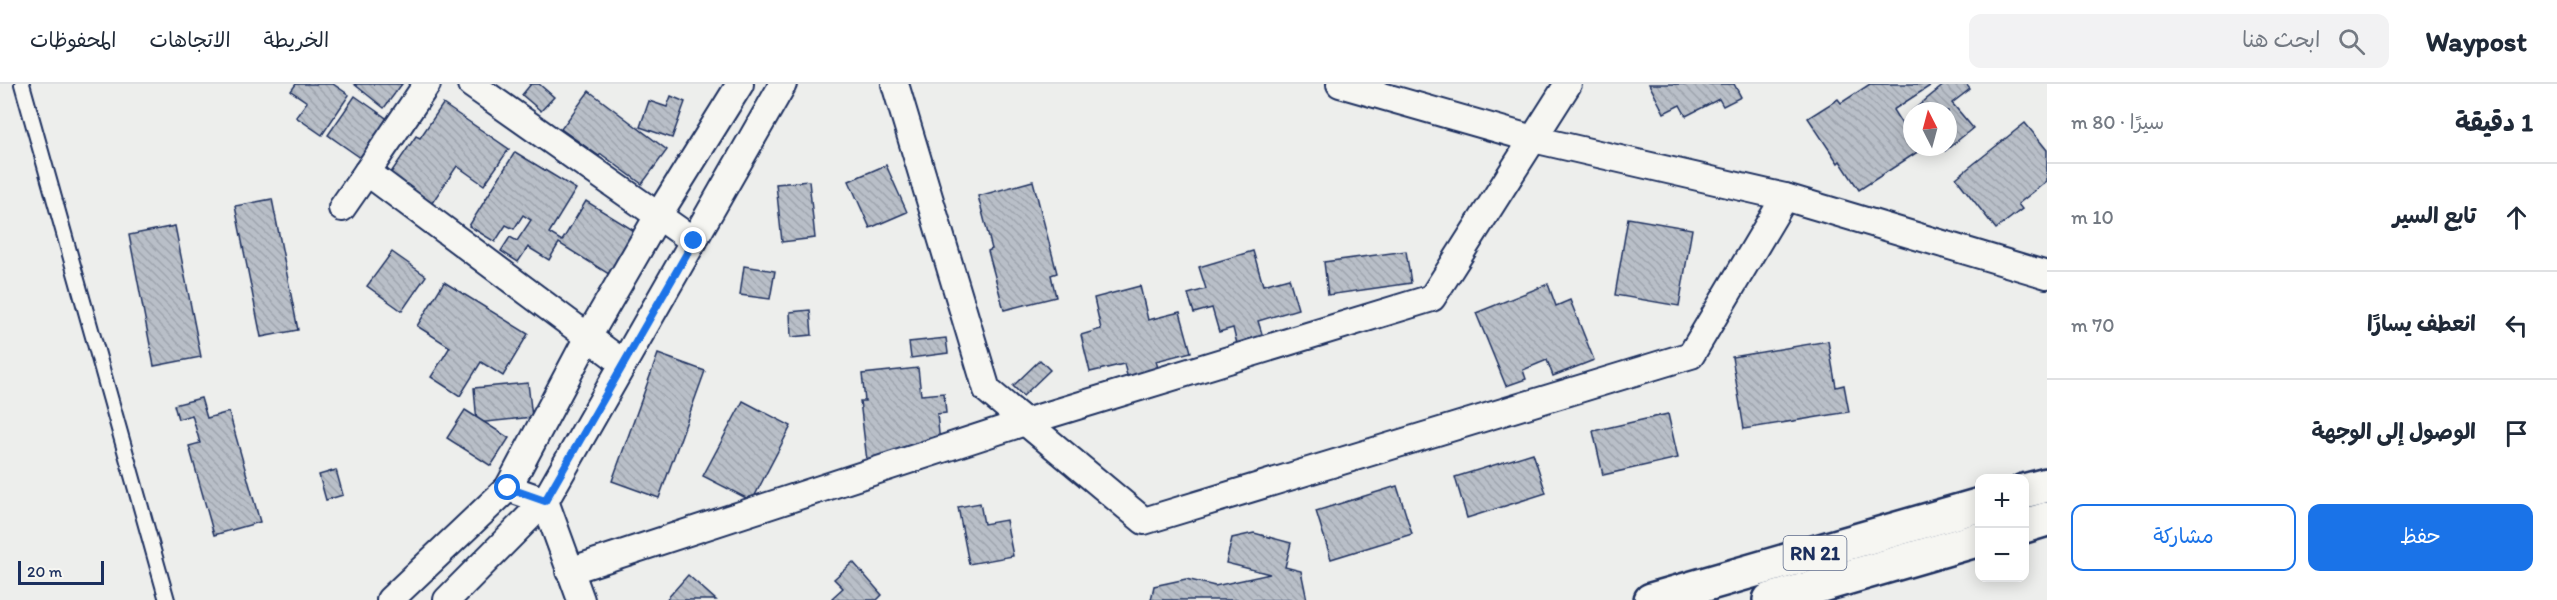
<!DOCTYPE html>
<html lang="ar">
<meta charset="utf-8">
<style>
:root{--surface:#fff;--page:#f2f2f3;--text:#1f2937;--muted:#747a83;--line:#e0e1e3;--accent:#1a73e8}
body{margin:0;font-family:Itim,"Playpen Sans Arabic",sans-serif;background:var(--page);color:var(--text);direction:rtl}
.controls{position:absolute;right:18px;bottom:18px;display:grid;overflow:hidden;border-radius:12px;box-shadow:0 3px 15px #0003}
.controls button{width:54px;height:54px;display:grid;place-items:center;padding:0;border:0;border-bottom:2px solid var(--line);background:var(--surface);color:var(--text);font:30px sans-serif}
.compass{position:absolute;left:1903px;top:18px;width:54px;height:54px;border-radius:50%;background:var(--surface);box-shadow:0 3px 15px #0003;rotate:354deg}
.scale{position:absolute;left:18px;bottom:15px;width:86px;box-sizing:border-box;padding-left:6px;border:3px solid #1b2f5e;border-top:0;font-size:16px;line-height:21px;white-space:nowrap;color:#1b2f5e;-webkit-text-stroke:4px #f6f6f2;paint-order:stroke}
.stop{position:absolute;width:18px;height:18px;margin:-14px;border:4px solid #1a73e8;border-radius:50%;background:#fff}
.stop.end{background:#1a73e8;border-color:#fff;box-shadow:0 2px 6px #0008}
.list{margin:0;padding:0;list-style:none}
h2{display:flex;justify-content:space-between;align-items:center;height:78px;margin:0;padding:0 24px;font-size:26px}
h2 small{font-size:20px;font-weight:400;color:var(--muted)}
.list li{display:grid;grid-template-columns:39px 1fr auto;gap:18px;align-items:center;box-sizing:border-box;height:108px;padding:0 24px;border-top:2px solid var(--line)}
.list b{display:block;font-size:22px;white-space:nowrap}
.list em{font-size:20px;font-style:normal;color:var(--muted)}
.actions{display:flex;gap:12px;padding:18px 24px}
.actions a{flex:1;padding:14px 0;border:2px solid var(--accent);border-radius:12px;text-align:center;font-size:21px;color:var(--accent)}
.actions .main{background:var(--accent);color:#fff}
.icon{flex:none;width:33px;height:33px;fill:none;stroke:currentColor;stroke-width:2;stroke-linecap:round;stroke-linejoin:round}
.map{position:relative;flex:none;width:2047px;height:516px;overflow:hidden;direction:ltr}
header{display:flex;align-items:center;gap:36px;box-sizing:border-box;height:84px;padding:0 30px;background:var(--surface);border-bottom:2px solid var(--line)}
header strong{font-size:28px}
nav{display:flex;gap:33px;margin-inline-start:auto;font-size:21px}
.search{width:420px;height:54px;background:var(--page);display:flex;align-items:center;gap:15px;box-sizing:border-box;padding:0 21px;border-radius:12px;color:var(--muted);font-size:22px}
main{display:flex}
aside{flex:1;background:var(--surface)}
.map>svg:first-child{display:block}
.building{fill:url(#building-back-hatch);stroke:#1b2f5e;stroke-width:1.5}
.lines{fill:none;stroke-linecap:round;stroke-linejoin:round}
.lane-casing{stroke:#1b2f5e;stroke-width:18}
.street-casing{stroke:#1b2f5e;stroke-width:30}
.primary-casing{stroke:#1b2f5e;stroke-width:38}
.lane{stroke:#f6f6f2;stroke-width:14}
.street{stroke:#f6f6f2;stroke-width:26}
.primary{stroke:#f6f6f2;stroke-width:33}
.route{stroke:#1a73e8;stroke-width:8}
.labels{text-anchor:middle;dominant-baseline:central;stroke-width:4.5;stroke-linejoin:round;paint-order:stroke}
.shield{fill:#f6f6f2;stroke:#5d6b8a;stroke-width:1.5}
.shield-label{font-size:20px;font-weight:bold;fill:#1b2f5e}
</style>
<header>
<strong>Waypost</strong>
<div class="search"><svg class="icon" aria-label="search" viewBox="0 0 24 24"><circle cx="10" cy="10" r="6"/><path d="M15 15l6 6"/></svg>ابحث هنا</div>
<nav><a>الخريطة</a><a>الاتجاهات</a><a>المحفوظات</a></nav>
</header>
<main>
<aside>
<h2>1 دقيقة<small>سيرًا · 80 m</small></h2>
<ul class="list">
<li><svg class="icon" aria-label="ahead" viewBox="0 0 24 24"><path d="M12 20V5M6 11l6-6 6 6"/></svg><div><b>تابع السير</b></div><em>10 m</em></li>
<li><svg class="icon" aria-label="left" viewBox="0 0 24 24"><path d="M17 20v-9H6M10 6l-5 5 5 5"/></svg><div><b>انعطف يسارًا</b></div><em>70 m</em></li>
<li><svg class="icon" aria-label="arrive" viewBox="0 0 24 24"><path d="M6 21V4h12l-3 4 3 4H6"/></svg><div><b>الوصول إلى الوجهة</b></div></li>
</ul>
<div class="actions"><a class="main">حفظ</a><a>مشاركة</a></div>
</aside>
<div class="map">
<svg width="2047" height="516" viewBox="0 0 2047 516">
<defs>
<pattern id="building-back-hatch" width="6" height="6" patternUnits="userSpaceOnUse" patternTransform="scale(1.5)"><rect width="6" height="6" fill="#b9bfc8"/><path d="M-1 5l2 2M0 0l6 6M5-1l2 2" fill="none" stroke="#9ea4ae"/></pattern>
</defs>
<rect width="100%" height="100%" fill="#edeeec"/>
<filter id="ink" filterUnits="userSpaceOnUse"><feTurbulence type="fractalNoise" baseFrequency=".0167" numOctaves="2"/><feDisplacementMap in="SourceGraphic" scale="12" xChannelSelector="R" yChannelSelector="G"/><feConvolveMatrix kernelMatrix="1 2 1 2 8 2 1 2 1" color-interpolation-filters="sRGB"/></filter>
<g filter="url(#ink)">
<g class="building">
<path d="M296,0h37l16,11 -27,40 -26,-18 11,-15 -16,-11z"/>
<path d="M354,0h48l-18,24z"/>
<path d="M531,0h8l15,13 -13,14 -19,-16z"/>
<path d="M1649,0h85l7,13 -18,9 -4,-7 -33,17 -6,-11 -16,8z"/>
<path d="M1870,0h63l-40,26 19,30v7h4l3,4 -60,39 -19,-29 -2,2 -30,-45 30,-19 3,4z"/>
<path d="M1945,0h21l4,5 -18,14 21,25 -28,23 -3,-4h6v-36h-36z"/>
<path d="M589,7l78,59 -25,34 -41,-30 -2,2 -38,-27z"/>
<path d="M355,12l41,29 -28,38 -40,-28z"/>
<path d="M671,12l14,6 -13,36 -32,-11 9,-26 18,6z"/>
<path d="M443,20l66,45 -25,36 -27,-19 -25,37 -42,-29 26,-38 4,2z"/>
<path d="M2025,39l22,27v31l-29,23 4,5 -26,20 -40,-51z"/>
<path d="M515,68l61,37 -27,44 13,8 24,-40 60,37 -26,43 -61,-38 -10,17 -21,-13 -10,15 -17,-11 9,-14 7,4 14,-21 -8,-5 -9,14 -8,-4 -11,17 -26,-16z"/>
<path d="M886,81l21,47 -37,16 -21,-47z"/>
<path d="M809,97l6,57 -33,4 -6,-58z"/>
<path d="M1033,97l24,92 -6,2 5,22 -52,13 -16,-59 4,-2 -14,-53z"/>
<path d="M272,115l26,131 -37,7 -26,-131z"/>
<path d="M1628,134l64,11 -13,77 -64,-11z"/>
<path d="M175,142l26,131 -47,9 -25,-131z"/>
<path d="M1253,167l10,34 26,-7 9,31 -40,12 5,16 -26,7 -4,-16 -14,4 -7,-24 -18,5 -6,-19 18,-5 -7,-22z"/>
<path d="M1406,167l5,32 -83,12 -4,-33z"/>
<path d="M392,168l34,24 -24,35 -35,-25z"/>
<path d="M744,182l31,5 -5,28 -30,-4z"/>
<path d="M444,198l84,52 -25,42 -22,-14 -21,34 -29,-19 19,-30 -33,-21z"/>
<path d="M1548,200l8,22 14,-6 24,60 -41,16 -6,-16 -24,10 3,9 -20,7 -30,-73z"/>
<path d="M1140,202l8,34 32,-8 11,40 -35,9 5,18 -31,8 -6,-23 -34,8 -9,-37 20,-6 -7,-31z"/>
<path d="M810,226l2,25 -21,2 -1,-25z"/>
<path d="M946,254l2,15 -37,5 -2,-16z"/>
<path d="M1828,257l8,46 8,-2 5,27 -105,17 -12,-72z"/>
<path d="M658,270l47,17 -46,127 -47,-17z"/>
<path d="M1040,276l10,10 -27,26 -10,-10z"/>
<path d="M918,284l3,27 23,-2 2,20 -9,1 4,39 -74,8 -7,-60h5l-3,-27z"/>
<path d="M528,299l4,34 -55,6 -3,-35z"/>
<path d="M201,314l6,20 22,-6 31,110 -46,13 -25,-89 11,-3 -8,-28 -14,4 -4,-14z"/>
<path d="M743,317l48,25 -39,75 -49,-25z"/>
<path d="M465,326l44,28 -18,28 -44,-28z"/>
<path d="M1668,330l10,44 -75,17 -10,-44z"/>
<path d="M1533,369l13,40 -79,25 -12,-41z"/>
<path d="M336,386l7,25 -17,5 -7,-25z"/>
<path d="M1397,402l15,48 -81,25 -15,-48z"/>
<path d="M980,419l4,21 22,-4 7,36 -44,8 -11,-57z"/>
<path d="M1254,449l37,10 -6,24 16,4 6,29h-156l3,-14 32,-7 29,7 55,-12 -44,-11 6,-25z"/>
<path d="M853,478l29,33 -5,5h-43l-2,-2 11,-10 -9,-9z"/>
<path d="M688,491l28,25h-50z"/>
</g>
<g class="lines">
<defs>
<path id="lane" d="M22,0l145,516"/>
<g id="street">
<path d="M471,0l223,157"/>
<path d="M895,0l92,306 157,131 547,-166 94,-158"/>
<path d="M1340,0l193,55 252,58 262,78"/>
<path d="M367,88l60,-88"/>
<path d="M342,124l25,-36 256,191"/>
<path d="M508,404l37,13 36,99"/>
<path d="M569,487l456,-149 407,-124 136,-214"/>
<path d="M390,516l118,-112 80,-151 70,-121 82,-132"/>
<path d="M447,516l98,-99 238,-417"/>
</g>
<g id="primary">
<path d="M2024,407l23,-6"/>
<path d="M2024,442l23,-7"/>
<path d="M1651,516l329,-95"/>
<path d="M1770,516l210,-61"/>
</g>
</defs>
<use href="#lane" class="lane-casing"/>
<use href="#street" class="street-casing"/>
<use href="#primary" class="primary-casing"/>
<use href="#lane" class="lane"/>
<use href="#street" class="street"/>
<use href="#primary" class="primary"/>
</g>
</g>
<g class="lines" filter="url(#ink)">
<path class="route" d="M508,404l37,13 149,-260"/>
</g>
<g class="labels">
<rect class="shield" x="1783.5" y="452" width="63" height="34" rx="4.5"/>
<g class="shield-label">
<text x="1815" y="469">RN 21</text>
</g>
</g>
</svg>
<div class="controls">
<button>+</button>
<button>−</button>
</div>
<svg class="compass" viewBox="-18 -18 36 36"><path d="M0-13l5 13h-10z" fill="#e53935"/><path d="M0 13l5-13h-10z" fill="#747a83"/></svg>
<div class="scale">20 m</div>
<div class="stop" style="left:508px;top:404px"></div>
<div class="stop end" style="left:694px;top:157px"></div>
</div>
</main>
